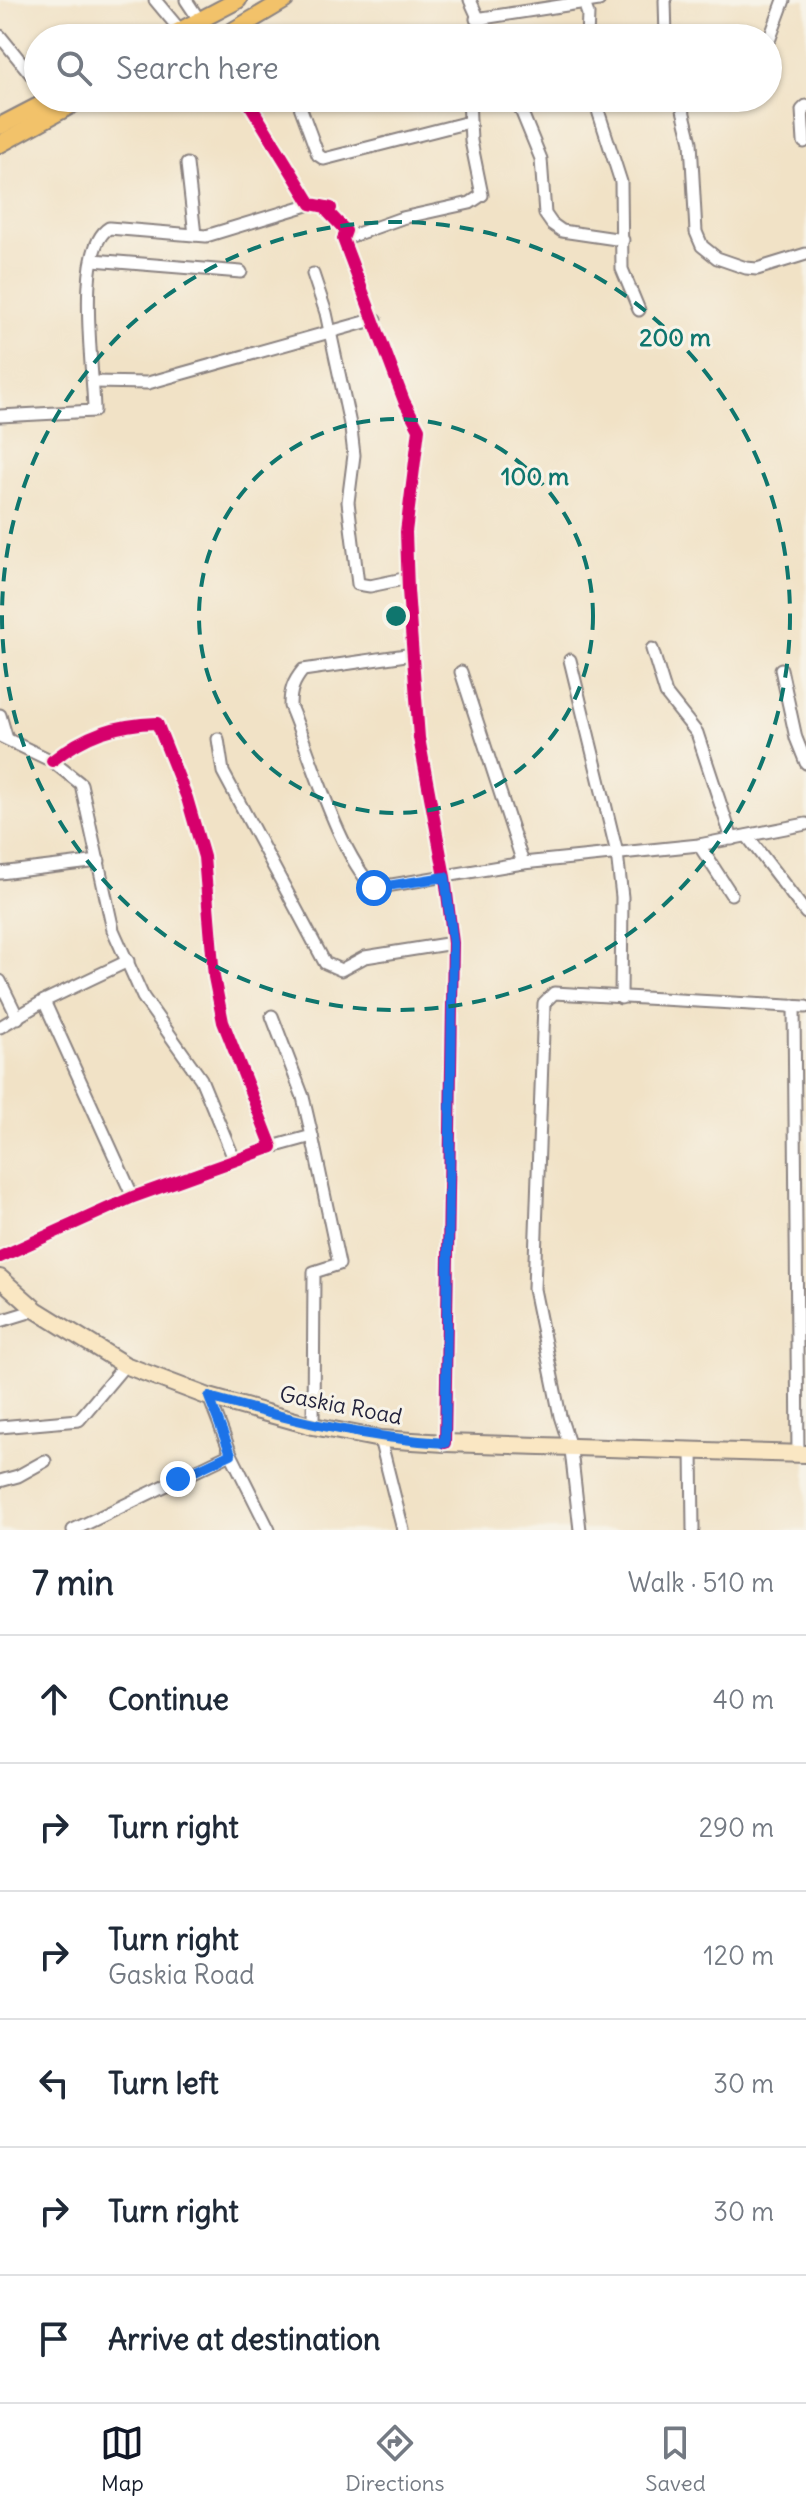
<!DOCTYPE html>
<meta charset="utf-8">
<style>
:root{--surface:#fff;--page:#f6f6f7;--text:#1f2937;--muted:#747a83;--line:#e0e1e3;--accent:#111827}
body{margin:0;font-family:Delius,sans-serif;background:var(--page);color:var(--text)}
.stop{position:absolute;width:24px;height:24px;margin:-18px;border:6px solid #1a73e8;border-radius:50%;background:#fff}
.stop.end{background:#1a73e8;border-color:#fff;box-shadow:0 2px 8px #0008}
.list{margin:0;padding:0;list-style:none}
h2{display:flex;justify-content:space-between;align-items:center;height:104px;margin:0;padding:0 32px;font-size:34px}
h2 small{font-size:26px;font-weight:400;color:var(--muted)}
.list li{display:grid;grid-template-columns:52px 1fr auto;gap:24px;align-items:center;box-sizing:border-box;height:128px;padding:0 32px;border-top:2px solid var(--line)}
.list b{display:block;font-size:30px;white-space:nowrap}
.list p{margin:0;font-size:26px;white-space:nowrap;color:var(--muted)}
.list em{font-size:26px;font-style:normal;color:var(--muted)}
.icon{flex:none;width:44px;height:44px;fill:none;stroke:currentColor;stroke-width:2;stroke-linecap:round;stroke-linejoin:round}
.map{position:relative;flex:none;width:806px;height:1530px;overflow:hidden}
.search{position:absolute;background:var(--surface);box-shadow:0 2px 6px #0004;left:24px;right:24px;top:24px;height:88px;display:flex;align-items:center;gap:20px;box-sizing:border-box;padding:0 28px;border-radius:44px;color:var(--muted);font-size:30px}
.sheet{height:872px;background:var(--surface)}
nav{display:flex;justify-content:space-around;align-items:center;box-sizing:border-box;height:112px;border-top:2px solid var(--line);background:var(--surface);font-size:22px;color:var(--muted)}
nav a{display:grid;justify-items:center;gap:4px}
nav .on{color:var(--accent)}
.map>svg:first-child{display:block}
.lines{fill:none;stroke-linecap:round;stroke-linejoin:round}
.street-casing{stroke:#8a8280;stroke-width:15}
.secondary-casing{stroke:#8a8280;stroke-width:20}
.primary-casing{stroke:#8a8280;stroke-width:20}
.street{stroke:#fff;stroke-width:11}
.secondary{stroke:#fae7c3;stroke-width:16}
.primary{stroke:#f2c26a;stroke-width:16}
.cycleway-casing{stroke:#f7f3e8;stroke-width:17}
.cycleway{stroke:#d6006c;stroke-width:12}
.route{stroke:#1a73e8;stroke-width:10}
.ring{fill:none;stroke:#0f766e;stroke-width:4;stroke-dasharray:14 10}
.labels{text-anchor:middle;dominant-baseline:central;stroke-width:6;stroke-linejoin:round;paint-order:stroke}
.street-label{font-size:22px;fill:#22223b;stroke:#f7f3e8}
.centre{fill:#0f766e;stroke:#f7f3e8;stroke-width:4}
.ring-label{font-size:24px;text-anchor:middle;font-weight:bold;fill:#0f766e;stroke:#f7f3e8;stroke-width:6;stroke-linejoin:round;paint-order:stroke}
</style>
<div class="map">
<svg width="806" height="1530" viewBox="0 0 806 1530">
<rect width="100%" height="100%" fill="#f7f3e8"/>
<filter id="ink" filterUnits="userSpaceOnUse"><feTurbulence type="fractalNoise" baseFrequency=".0125" numOctaves="2"/><feDisplacementMap in="SourceGraphic" scale="16" xChannelSelector="R" yChannelSelector="G"/><feConvolveMatrix kernelMatrix="1 2 1 2 8 2 1 2 1" color-interpolation-filters="sRGB"/></filter>
<filter id="wash" filterUnits="userSpaceOnUse"><feTurbulence type="fractalNoise" baseFrequency=".006" numOctaves="4" result="noise"/><feDisplacementMap in="SourceGraphic" scale="32" xChannelSelector="R" yChannelSelector="G"/><feGaussianBlur stdDeviation="1.8" result="paint"/><feColorMatrix in="noise" values="0 0 0 0 0 0 0 0 0 0 0 0 0 0 0 0 0 1.4 0 .05"/><feComposite in="paint" operator="in"/></filter>
<g filter="url(#wash)">
<rect width="100%" height="100%" fill="#f1e2c6"/>
</g>
<g filter="url(#ink)">
<g class="lines">
<defs>
<g id="street">
<path d="M155,0l25,30"/>
<path d="M186,0l14,21"/>
<path d="M470,0l10,22 2,16"/>
<path d="M665,0l1,38"/>
<path d="M584,3l4,11 -1,24"/>
<path d="M476,19l123,-19"/>
<path d="M0,36l38,47"/>
<path d="M770,38l14,-38"/>
<path d="M246,98l65,106 20,4 -3,4 18,19 -3,8 61,162 15,28 -13,103 2,58 11,148 26,139 8,66 -8,500"/>
<path d="M516,98l25,61 4,55 7,10 10,7 61,9"/>
<path d="M594,98l27,84 1,87 17,41"/>
<path d="M680,98l11,44 5,90 6,14 15,12 29,10 11,1 49,-15"/>
<path d="M298,101l20,54 6,4 145,-37"/>
<path d="M804,142l-2,-32 4,-4"/>
<path d="M187,164l8,71"/>
<path d="M343,239l59,-21 68,-15 12,-8 -11,-54 -2,-43"/>
<path d="M93,260l148,12"/>
<path d="M313,274l13,39 25,116 3,26 -6,47 10,82 12,2 38,-8"/>
<path d="M93,382l55,1 228,-64"/>
<path d="M0,416l94,-5c0,-38 -20,-162 15,-183l97,8 105,-32"/>
<path d="M652,649l14,45 31,39 35,106"/>
<path d="M413,654l-110,16c-10,12 -13,21 -13,36 21,49 48,147 84,182l149,-25 176,-18 107,-21"/>
<path d="M570,660l47,193 5,44 -1,101"/>
<path d="M781,669l15,69 10,25"/>
<path d="M461,672l62,191"/>
<path d="M0,715l7,24"/>
<path d="M0,736l52,25 29,23 32,146 30,67 58,82 33,80"/>
<path d="M218,739l5,33 102,191 16,7 24,-13 88,-14"/>
<path d="M747,836l59,77"/>
<path d="M699,845l32,49"/>
<path d="M0,873l99,-12"/>
<path d="M0,981l18,37"/>
<path d="M44,1001l89,196"/>
<path d="M794,1006l4,448"/>
<path d="M0,1027l44,-26 84,-40"/>
<path d="M312,1136l27,128 -25,8 -1,154"/>
<path d="M272,1147l40,-11 -9,-39 -31,-81"/>
<path d="M0,1257l133,-60 139,-50 -49,-125 -9,-45 -10,-120 -17,-59 -30,-75c-41,1 -73,12 -105,38"/>
<path d="M0,1321l36,-11"/>
<path d="M209,1397l22,57 38,76"/>
<path d="M0,1427l79,-7 46,-55"/>
<path d="M380,1439l23,91"/>
<path d="M692,1450l1,80"/>
<path d="M0,1481l18,-5 27,-15"/>
<path d="M73,1530l158,-76"/>
<path d="M580,1530l-9,-80 -11,-34 -26,-127 10,-286 10,-10 252,14"/>
</g>
<path id="secondary" d="M0,1278l36,32 89,55 84,32 104,29 67,13 65,4 361,11"/>
<g id="primary">
<path d="M166,38l72,-38"/>
<path d="M221,38l64,-38"/>
<path d="M0,126l54,-28"/>
<path d="M0,144l84,-46"/>
</g>
</defs>
<use href="#street" class="street-casing"/>
<use href="#secondary" class="secondary-casing"/>
<use href="#primary" class="primary-casing"/>
<use href="#street" class="street"/>
<use href="#secondary" class="secondary"/>
<use href="#primary" class="primary"/>
<defs>
<g id="cycleway">
<path d="M246,98l65,106 20,4 -3,4 18,19 -3,8 61,162 15,28 -13,103 2,58 11,148 26,139 8,66 -8,500"/>
<path d="M0,1257l133,-60 139,-50 -49,-125 -9,-45 -10,-120 -17,-59 -30,-75c-41,1 -73,12 -105,38"/>
</g>
</defs>
<use href="#cycleway" class="cycleway-casing"/>
<use href="#cycleway" class="cycleway"/>
</g>
</g>
<g class="lines" filter="url(#ink)">
<path class="route" d="M178,1479l53,-25 -22,-57c79,22 154,41 236,46l8,-500 -8,-66 -71,11"/>
</g>
<g class="ring">
<circle cx="396" cy="616" r="197"/>
<circle cx="396" cy="616" r="394"/>
</g>
<g class="labels">
<g class="street-label">
<text transform="translate(341 1405) rotate(11)">Gaskia Road</text>
</g>
</g>
<circle cx="396" cy="616" r="12" class="centre"/>
<g class="ring-label">
<text x="675" y="346">200 m</text>
<text x="535" y="485">100 m</text>
</g>
</svg>
<div class="stop" style="left:374px;top:888px"></div>
<div class="stop end" style="left:178px;top:1479px"></div>
<div class="search"><svg class="icon" aria-label="search" viewBox="0 0 24 24"><circle cx="10" cy="10" r="6"/><path d="M15 15l6 6"/></svg>Search here</div>
</div>
<section class="sheet">
<h2>7 min<small>Walk · 510 m</small></h2>
<ul class="list">
<li><svg class="icon" aria-label="ahead" viewBox="0 0 24 24"><path d="M12 20V5M6 11l6-6 6 6"/></svg><div><b>Continue</b></div><em>40 m</em></li>
<li><svg class="icon" aria-label="right" viewBox="0 0 24 24"><path d="M7 20v-9h11M14 6l5 5-5 5"/></svg><div><b>Turn right</b></div><em>290 m</em></li>
<li><svg class="icon" aria-label="right" viewBox="0 0 24 24"><path d="M7 20v-9h11M14 6l5 5-5 5"/></svg><div><b>Turn right</b><p>Gaskia Road</p></div><em>120 m</em></li>
<li><svg class="icon" aria-label="left" viewBox="0 0 24 24"><path d="M17 20v-9H6M10 6l-5 5 5 5"/></svg><div><b>Turn left</b></div><em>30 m</em></li>
<li><svg class="icon" aria-label="right" viewBox="0 0 24 24"><path d="M7 20v-9h11M14 6l5 5-5 5"/></svg><div><b>Turn right</b></div><em>30 m</em></li>
<li><svg class="icon" aria-label="arrive" viewBox="0 0 24 24"><path d="M6 21V4h12l-3 4 3 4H6"/></svg><div><b>Arrive at destination</b></div></li>
</ul>
</section>
<nav>
<a class="on"><svg class="icon" aria-label="map" viewBox="0 0 24 24"><path d="M3 6l6-2 6 2 6-2v14l-6 2-6-2-6 2zM9 4v14M15 6v14"/></svg>Map</a>
<a><svg class="icon" aria-label="directions" viewBox="0 0 24 24"><path d="M12 3l9 9-9 9-9-9zM9 14v-3h6M13 9l2 2-2 2"/></svg>Directions</a>
<a><svg class="icon" aria-label="saved" viewBox="0 0 24 24"><path d="M7 4h10v16l-5-4-5 4z"/></svg>Saved</a>
</nav>
